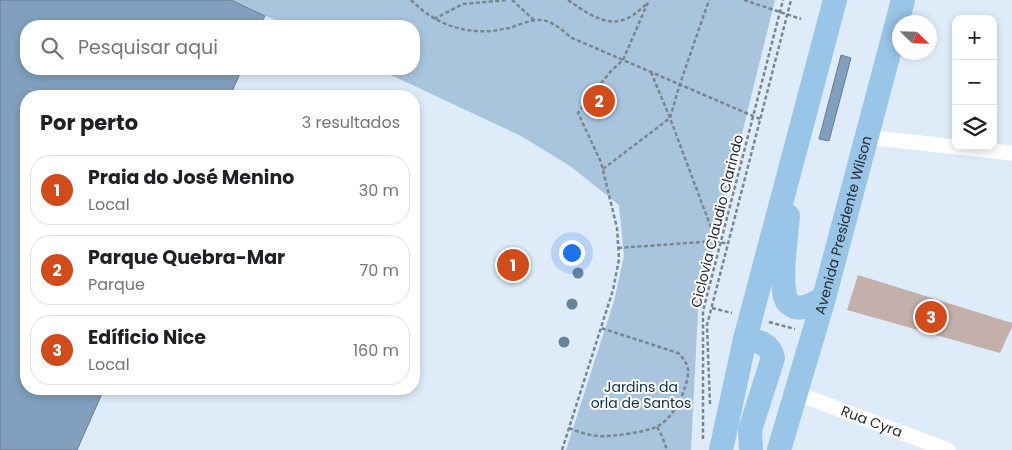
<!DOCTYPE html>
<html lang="pt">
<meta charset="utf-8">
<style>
:root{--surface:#fff;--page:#f6f6f6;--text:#202124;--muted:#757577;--line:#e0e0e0;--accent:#d24b1b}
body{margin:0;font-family:Poppins,sans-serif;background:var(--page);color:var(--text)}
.controls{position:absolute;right:15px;top:15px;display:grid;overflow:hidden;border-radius:10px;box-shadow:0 2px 8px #0003}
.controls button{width:45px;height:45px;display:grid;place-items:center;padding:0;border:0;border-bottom:1px solid var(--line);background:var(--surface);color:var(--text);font:25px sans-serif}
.compass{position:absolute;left:892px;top:15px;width:45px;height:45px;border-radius:50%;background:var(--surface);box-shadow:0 2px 8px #0003;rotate:113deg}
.you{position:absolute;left:571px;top:252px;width:18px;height:18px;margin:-12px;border:4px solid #fff;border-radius:50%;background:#1a73e8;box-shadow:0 0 0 8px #1a73e833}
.badge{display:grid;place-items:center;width:32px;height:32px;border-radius:50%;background:var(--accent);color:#fff;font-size:16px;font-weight:700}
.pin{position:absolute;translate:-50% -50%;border:2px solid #fff;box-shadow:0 1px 5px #0006}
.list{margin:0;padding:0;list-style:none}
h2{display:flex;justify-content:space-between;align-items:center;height:65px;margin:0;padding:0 20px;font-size:21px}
h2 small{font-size:16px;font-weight:400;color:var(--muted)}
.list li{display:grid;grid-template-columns:32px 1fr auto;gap:15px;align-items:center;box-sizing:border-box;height:70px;margin:0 10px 10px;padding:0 10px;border:1px solid var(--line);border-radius:20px}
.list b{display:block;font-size:19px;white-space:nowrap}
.list p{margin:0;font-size:16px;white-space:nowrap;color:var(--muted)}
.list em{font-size:16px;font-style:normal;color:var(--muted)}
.icon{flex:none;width:28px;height:28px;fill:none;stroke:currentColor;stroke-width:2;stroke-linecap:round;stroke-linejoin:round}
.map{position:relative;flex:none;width:1012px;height:450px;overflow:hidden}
.search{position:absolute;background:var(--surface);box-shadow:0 2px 8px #0003;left:20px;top:20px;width:400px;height:55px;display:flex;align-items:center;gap:12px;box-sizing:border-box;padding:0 18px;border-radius:20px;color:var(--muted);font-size:19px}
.panel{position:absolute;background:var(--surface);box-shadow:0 2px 8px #0003;left:20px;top:90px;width:400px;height:305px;border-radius:20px}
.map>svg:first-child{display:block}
.green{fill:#a9c5de}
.water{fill:#81a0bd;stroke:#667d93}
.building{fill:#c3b0ab}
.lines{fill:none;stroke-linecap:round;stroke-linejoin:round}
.path{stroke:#7b858d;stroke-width:2.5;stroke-dasharray:4 2.5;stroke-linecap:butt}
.street{stroke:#fff;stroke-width:15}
.primary{stroke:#99c5e9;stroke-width:24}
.tree{fill:#68849a}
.labels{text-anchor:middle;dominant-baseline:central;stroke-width:4;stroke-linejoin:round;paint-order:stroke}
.street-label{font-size:14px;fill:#262b30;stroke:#fff}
.park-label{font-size:14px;fill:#072f4c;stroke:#fff}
</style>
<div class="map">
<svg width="1012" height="450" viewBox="0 0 1012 450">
<rect width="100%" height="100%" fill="#deecf9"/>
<path class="green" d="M231,0h544l-77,312 -7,138h-125l48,-149 10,-45 -5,-51 -49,-39 -49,-30 -143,-67h36v-43h-126z"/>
<g class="water">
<path d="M0,0h231l34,16 -5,10h-234v43h216l-12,27h-204v293h78l-27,61h-77z"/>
<path d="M841,55l10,3 -22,83 -10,-2z"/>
</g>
<path class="building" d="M858,275l154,48v4l-12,26 -153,-43z"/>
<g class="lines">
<g class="path">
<path d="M411,0c27,27 60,37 98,28 10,-3 23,-9 33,-8 12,2 21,11 30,18l188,81"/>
<path d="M512,0l23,21"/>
<path d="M568,0c30,21 50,34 79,3"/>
<path d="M744,0l57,19"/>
<path d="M434,19l29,-15 45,-4"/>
<path d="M651,72l19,46 46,123"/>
<path d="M603,169l67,-51 10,-34 29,-84"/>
<path d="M618,248l98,-7 12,3"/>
<path d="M712,308l20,5"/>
<path d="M769,322l26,7"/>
<path d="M710,404l-3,-79 84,-325"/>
<path d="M657,427l5,9 5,14"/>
<path d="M569,428c9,4 19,7 30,8 12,1 46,-4 57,-9 14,-6 25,-26 29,-40 5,-16 5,-22 -7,-34l-77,-25"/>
<path d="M703,439v-128l80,-311"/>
<path d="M562,450l51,-160 6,-31 -2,-31 -16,-66 -23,-49 32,-41 13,-12 26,-60"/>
</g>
<g class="street">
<path d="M866,137l146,16"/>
<path id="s1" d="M796,393l152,57"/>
</g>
<g class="primary">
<path d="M788,216c-2,22 -8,60 -3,80 1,5 5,9 10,11 10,3 21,-5 29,-9"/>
<path d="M745,339c13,2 25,4 28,19l-23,72 1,20"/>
<path d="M721,450l24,-111 90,-339"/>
<path id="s2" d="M779,450l45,-152 79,-298"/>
</g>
</g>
<g class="tree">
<circle cx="578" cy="273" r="5.5"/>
<circle cx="572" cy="304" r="5.5"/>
<circle cx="564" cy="342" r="5.5"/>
</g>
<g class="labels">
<g class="street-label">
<text transform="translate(717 221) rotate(-76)">Ciclovia Claudio Clarindo</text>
<text stroke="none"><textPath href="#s2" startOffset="234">Avenida Presidente Wilson</textPath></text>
<text stroke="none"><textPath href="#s1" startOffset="81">Rua Cyra</textPath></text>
</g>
<g class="park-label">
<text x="641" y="387">Jardins da<tspan x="641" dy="16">orla de Santos</tspan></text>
</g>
</g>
</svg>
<div class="controls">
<button>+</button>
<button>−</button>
<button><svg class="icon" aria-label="layers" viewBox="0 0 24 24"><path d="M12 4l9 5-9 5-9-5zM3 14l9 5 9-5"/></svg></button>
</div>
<svg class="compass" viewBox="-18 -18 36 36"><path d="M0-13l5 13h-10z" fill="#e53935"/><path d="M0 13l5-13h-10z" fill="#757577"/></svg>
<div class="you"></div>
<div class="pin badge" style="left:513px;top:265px">1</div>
<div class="pin badge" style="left:599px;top:101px">2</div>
<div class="pin badge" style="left:931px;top:317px">3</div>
<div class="search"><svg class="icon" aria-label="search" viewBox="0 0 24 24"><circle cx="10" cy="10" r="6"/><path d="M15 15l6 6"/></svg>Pesquisar aqui</div>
<section class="panel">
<h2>Por perto<small>3 resultados</small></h2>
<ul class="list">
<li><span class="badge">1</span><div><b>Praia do José Menino</b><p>Local</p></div><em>30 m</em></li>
<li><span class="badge">2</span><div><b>Parque Quebra-Mar</b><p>Parque</p></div><em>70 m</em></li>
<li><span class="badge">3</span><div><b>Edíficio Nice</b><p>Local</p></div><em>160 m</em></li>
</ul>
</section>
</div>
